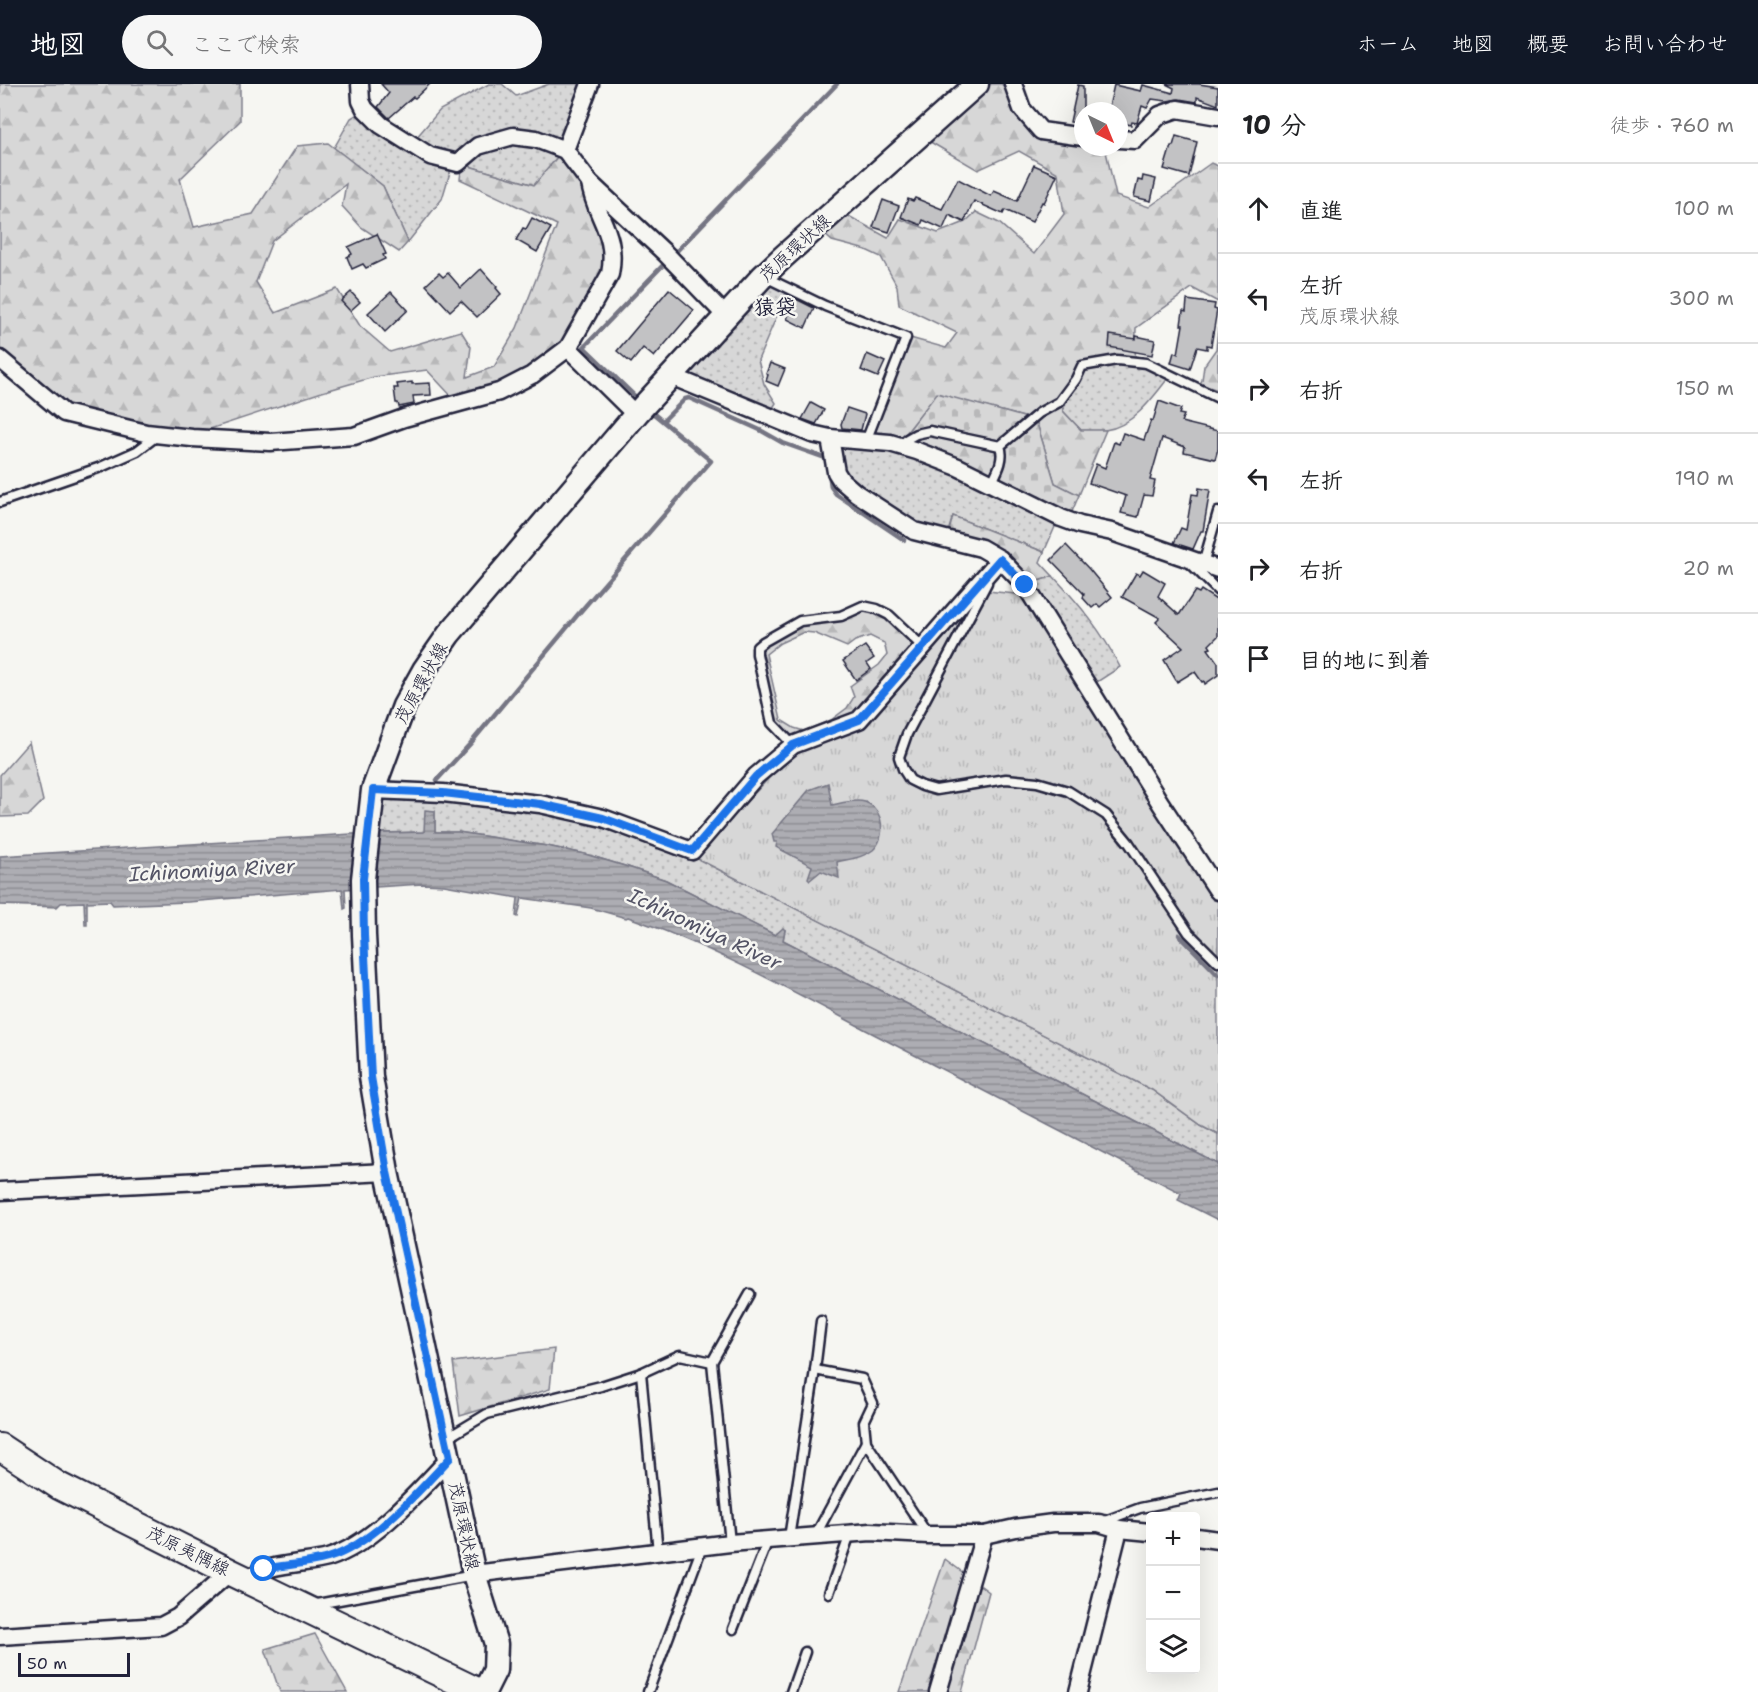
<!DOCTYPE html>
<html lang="ja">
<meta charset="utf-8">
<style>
:root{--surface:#fff;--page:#f6f6f6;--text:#202124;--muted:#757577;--line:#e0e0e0;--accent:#111827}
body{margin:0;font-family:"Shantell Sans","Klee One",sans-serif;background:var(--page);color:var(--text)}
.controls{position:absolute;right:18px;bottom:18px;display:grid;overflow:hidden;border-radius:6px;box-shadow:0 6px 24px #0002}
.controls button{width:54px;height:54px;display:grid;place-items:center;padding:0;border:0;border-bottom:2px solid var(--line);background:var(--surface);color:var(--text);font:30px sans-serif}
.compass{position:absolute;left:1074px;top:18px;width:54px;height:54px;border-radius:50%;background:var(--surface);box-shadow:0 6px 24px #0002;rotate:137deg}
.scale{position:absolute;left:18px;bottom:15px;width:112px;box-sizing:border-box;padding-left:6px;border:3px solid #22223b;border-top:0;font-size:16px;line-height:21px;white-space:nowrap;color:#22223b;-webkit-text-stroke:4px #f6f6f2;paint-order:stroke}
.stop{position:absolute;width:18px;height:18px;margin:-14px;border:4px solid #1a73e8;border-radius:50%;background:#fff}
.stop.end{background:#1a73e8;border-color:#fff;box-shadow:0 2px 6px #0008}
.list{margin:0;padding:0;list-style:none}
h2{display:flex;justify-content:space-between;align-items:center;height:78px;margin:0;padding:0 24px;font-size:26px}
h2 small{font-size:20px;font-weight:400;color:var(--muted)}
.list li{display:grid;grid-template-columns:39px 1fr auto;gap:18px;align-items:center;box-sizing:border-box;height:90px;padding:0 24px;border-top:2px solid var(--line)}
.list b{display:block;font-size:22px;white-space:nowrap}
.list p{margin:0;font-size:20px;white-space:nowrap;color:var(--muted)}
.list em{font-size:20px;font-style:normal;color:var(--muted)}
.icon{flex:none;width:33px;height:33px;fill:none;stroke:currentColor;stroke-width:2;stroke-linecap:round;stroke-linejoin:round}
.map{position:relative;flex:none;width:1218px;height:1608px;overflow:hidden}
header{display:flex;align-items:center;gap:36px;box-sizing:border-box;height:84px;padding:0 30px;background:var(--accent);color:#fff}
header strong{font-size:28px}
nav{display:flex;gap:33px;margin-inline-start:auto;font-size:21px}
.search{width:420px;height:54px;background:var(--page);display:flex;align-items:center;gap:15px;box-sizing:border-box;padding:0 21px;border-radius:33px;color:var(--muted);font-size:22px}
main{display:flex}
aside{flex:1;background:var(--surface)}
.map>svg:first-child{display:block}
.grass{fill:url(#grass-dots);stroke:#7c7c89;stroke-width:1.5}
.forest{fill:url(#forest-firs);stroke:#7c7c89;stroke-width:1.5;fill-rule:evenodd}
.cemetery{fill:url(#cemetery-stones);stroke:#7c7c89;stroke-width:1.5}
.park{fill:url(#park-tufts);stroke:#7c7c89;stroke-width:1.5}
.water{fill:url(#water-rules);stroke:#757583;stroke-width:1.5}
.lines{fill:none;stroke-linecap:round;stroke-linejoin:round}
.stream{stroke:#757583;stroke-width:4.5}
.building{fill:#c2c2c4;stroke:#22223b;stroke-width:1.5}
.service-casing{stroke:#22223b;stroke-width:13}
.minor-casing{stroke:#22223b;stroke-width:21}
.secondary-casing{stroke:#22223b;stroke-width:27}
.primary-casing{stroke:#22223b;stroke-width:30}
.service{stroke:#f6f6f2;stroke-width:8}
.minor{stroke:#f6f6f2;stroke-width:16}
.secondary{stroke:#f6f6f2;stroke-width:22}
.primary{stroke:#f6f6f2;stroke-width:26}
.route{stroke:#1a73e8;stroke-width:8}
.labels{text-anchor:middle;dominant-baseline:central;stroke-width:5;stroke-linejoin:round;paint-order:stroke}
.street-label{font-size:18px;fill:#22223b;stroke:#f6f6f2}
.water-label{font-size:20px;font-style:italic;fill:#535365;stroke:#f6f6f2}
.quarter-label{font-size:21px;font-weight:bold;fill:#22223b;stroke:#f6f6f2}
</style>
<header>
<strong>地図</strong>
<div class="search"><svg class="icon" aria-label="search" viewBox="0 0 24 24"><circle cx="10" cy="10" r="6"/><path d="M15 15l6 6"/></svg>ここで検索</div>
<nav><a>ホーム</a><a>地図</a><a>概要</a><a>お問い合わせ</a></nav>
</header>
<main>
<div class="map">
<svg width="1218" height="1608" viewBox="0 0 1218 1608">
<defs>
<pattern id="grass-dots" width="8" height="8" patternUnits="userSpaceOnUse" patternTransform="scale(1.5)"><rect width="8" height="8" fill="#d7d7d7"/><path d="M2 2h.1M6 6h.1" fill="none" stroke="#b8b8b9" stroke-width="1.8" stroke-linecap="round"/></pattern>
<pattern id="forest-firs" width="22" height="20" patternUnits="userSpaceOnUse" patternTransform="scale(1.5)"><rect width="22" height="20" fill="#d7d7d7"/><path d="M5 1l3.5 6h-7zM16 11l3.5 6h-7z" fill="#b8b8b9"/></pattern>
<pattern id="cemetery-stones" width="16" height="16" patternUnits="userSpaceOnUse" patternTransform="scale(1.5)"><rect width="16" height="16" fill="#d7d7d7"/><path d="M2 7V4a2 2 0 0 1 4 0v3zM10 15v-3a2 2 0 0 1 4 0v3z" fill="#b8b8b9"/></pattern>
<pattern id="park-tufts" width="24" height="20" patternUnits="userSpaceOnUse" patternTransform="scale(1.5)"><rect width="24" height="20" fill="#d7d7d7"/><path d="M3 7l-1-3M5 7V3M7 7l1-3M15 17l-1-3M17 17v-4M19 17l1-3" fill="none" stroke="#b8b8b9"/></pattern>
<pattern id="water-rules" width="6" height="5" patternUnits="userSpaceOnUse" patternTransform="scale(1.5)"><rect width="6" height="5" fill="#adadb3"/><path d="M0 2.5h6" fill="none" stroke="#8c8c93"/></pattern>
</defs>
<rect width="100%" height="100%" fill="#f6f6f2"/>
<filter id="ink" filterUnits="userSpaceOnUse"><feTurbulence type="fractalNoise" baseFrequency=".0167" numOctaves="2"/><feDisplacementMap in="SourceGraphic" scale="12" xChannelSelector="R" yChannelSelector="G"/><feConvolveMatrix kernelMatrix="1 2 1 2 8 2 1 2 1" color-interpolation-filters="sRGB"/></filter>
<g filter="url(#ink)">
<g class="grass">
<path d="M489,0h13l14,12 33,-12h36l-21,56 -6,2 -26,-8 -80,24 -37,-19 25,-29z"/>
<path d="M361,28l90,57 -9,30 -34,43 -25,-56 -49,-38 17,-30z"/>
<path d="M526,59l33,12 -24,30 -73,-21 17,-15 24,-5z"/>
<path d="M767,199l20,9 -29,68 6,24 12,19 -5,8 -88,-36z"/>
<path d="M1135,281h12l22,12c-16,21 -37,50 -64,53 -8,1 -16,0 -24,0l-18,-19 2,-8 21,-36z"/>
<path d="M835,362l57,1 166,73 -14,32 -91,-36 -6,19 -34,-9 -73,-55z"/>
<path d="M1053,492c27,29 49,55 67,91l-26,17 -65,-100z"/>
<path d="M385,712l126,10 84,19 62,17 39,16 456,232 49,35 17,9v30l-435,-224 2,-10 -10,5 -109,-55 -38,-13 -43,-13 -38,-8 -89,-14h-23v-21l-11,21 -44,1z"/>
</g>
<g class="forest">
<path d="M0,0h240v37l-60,58 14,48 59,-13 44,-68 31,-3 55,43 25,56 -9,10 -38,-25 -19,-21 4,-22 -74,57 -16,41 19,31 62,-24 23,37 30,26 71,-21 10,16 -4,30 27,-10 23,-39 40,-103 -97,-46 2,-15 72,21 25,-30 15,15 19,41 16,53 -43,82 -67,41 -44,13 -28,-30 -53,7 -52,15 -118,39 -50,-2 -81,-20 -73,-59z"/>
<path d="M989,0h12l7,3 9,25 66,29v6h22l11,49 33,11 62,-44 7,3v136l-26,-14 -56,40 -1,37 -57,-2 -15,48 18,19h25l-27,65 -24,-12 -19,-63 -99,-26 -38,48 -27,-5 38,-99 36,10 11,-15 -58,-28 -2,-19 -16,-29 -15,-7 -34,-9 -9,-8 22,-19 43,24 12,-19 38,14 27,-11 11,-10 23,11 35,31 30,-40 -6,-41 -39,-22 -41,19 -51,-30z"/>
<path d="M1218,244v62l-18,-6 2,-4 2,-14 12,-17z"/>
<path d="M930,350l63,13 6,9 -7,20 -85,-33 5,-4z"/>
<path d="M953,432l91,36 -4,10 13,14 -24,8 -12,-20 -34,-19 -35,-10z"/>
<path d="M863,525l18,4 36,32 -64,71 -59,22 -11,-7 -8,-10 -15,-69 2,-5 37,-22 39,-4zM804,548l10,1 33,14 8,-6 15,-5 14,7 3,12 -8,10 -29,21 4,11 -7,11 -16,12 -27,11 -10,-3 -13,-8 -15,-66 14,-11z"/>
<path d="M29,658l14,59 -15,15 -28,1v-42z"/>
<path d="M554,1265l-4,40 -90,27 -7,-54z"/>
<path d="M945,1475l44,33 -27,100h-63z"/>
<path d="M315,1550l32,58h-67l-15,-43z"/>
</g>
<g class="cemetery">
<path d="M937,309l90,25 -28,22c-27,-4 -70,-18 -94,-5z"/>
<path d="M1036,336l19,63 24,12 -8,19 -75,-32 7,-37z"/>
</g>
<path class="park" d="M978,506l48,5 192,305v234l-17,-9 -49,-35 -456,-232 5,-7 90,-97 58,-22z"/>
<g class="water">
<path d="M828,699l4,22c10,-2 22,-6 33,-3 19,7 22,35 8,48 -10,8 -24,9 -36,12l2,16 -18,-7 -11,9 -2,-2 4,-12 -36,-19 1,-5h-3l-2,-8 37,-44z"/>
<path d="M425,726l10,1v21h23l89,14 38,8 43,13 38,13 109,55 8,-7 2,2 -2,10 435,224v56l-40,-20 3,-7c-105,-54 -210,-109 -315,-163 -77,-41 -155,-84 -238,-113l-2,1 -35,-10 -69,-10 -4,19 -2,-1 2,-18 -74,-13 -22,-1 -77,5 1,19 -2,1 -2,-20 -154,13 -75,3 -3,-4 -23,1v23h-2l-1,-23 -23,1 -4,4 -57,-2v-49l352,-22 72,-2z"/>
</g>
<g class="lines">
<g class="stream">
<path d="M673,171l164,-171"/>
<path d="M639,316l-55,-53 83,-86"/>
<path d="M663,337l22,-22 4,-1 71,32 23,13 42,15 2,4"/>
<path d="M829,389l2,14 5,7 68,46"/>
<path d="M437,696l33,-36 110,-132 131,-151 -62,-51"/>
<path d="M1179,851l39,40"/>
</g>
</g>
<g class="building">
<path d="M381,0h49l-15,14 -2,-1 -24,21 -11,-11 11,-14z"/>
<path d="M1166,0h33l19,3v18l-21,-8v5l-18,-3 -12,2 -15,-2 -5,9 -5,-2 -5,17 -5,-1 -1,3 -12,-3v-11h-11l6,-26 27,6 2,-6 30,8 1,-5z"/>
<path d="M1078,1l5,1v39l-13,-3z"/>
<path d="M1176,52l21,6 -8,34 -25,-7 7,-23h2z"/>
<path d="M1034,81l23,10 -13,28 -2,-1 -10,20 -27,-12 -2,4 -29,-13 -10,21 -15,-7 -6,14 -20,-9 -2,5 -20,-8 7,-18 5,2 2,-3 27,11 16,-30 33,17 3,-5 23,10z"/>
<path d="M1143,92l13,3 -5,22 -17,-4 4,-17 4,1z"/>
<path d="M883,116l16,6 -10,26 -16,-5z"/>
<path d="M532,134l19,10 -14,24 -21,-12 7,-12 3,1z"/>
<path d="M377,150l9,20 -3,1 2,4 -19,9 -3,-4 -11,5 -5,-12 5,-3 -4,-7z"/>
<path d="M481,185l16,18 -1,1 5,6 -24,23 -16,-16 -11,10 -24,-26 13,-12 4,4 5,-4 13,15z"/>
<path d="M669,205l25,21 -40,47 -11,-9 -12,15 -14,-12z"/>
<path d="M351,208l9,10 -10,9 -9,-10z"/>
<path d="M391,208l17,18 -23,22 -17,-19z"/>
<path d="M796,215l18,9 -9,20 -18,-9z"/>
<path d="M1187,216l28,4 -1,5 3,1 -6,36 -4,-1v4l-10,-2 -7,22 -19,-6 3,-11 4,2 5,-29h-2l2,-14 3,1z"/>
<path d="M1110,251l26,4v-3l19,4 -3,15 -43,-8z"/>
<path d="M867,270l18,8 -7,15 -17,-7z"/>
<path d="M770,279l15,6 -7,17 -12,-5 2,-6 -2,-1z"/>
<path d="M412,298v2l18,-1 1,12 -18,1 1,8 -15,3 -1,-4h-2l-2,-15h4l-1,-4z"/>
<path d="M1159,317l22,8 -2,5 5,1 -3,7 37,9v18l-3,10 -31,-7 1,-5 -23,-9 -12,42 5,1 -3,15 -8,-1 -6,22 -17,-4 5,-17 -37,-13 7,-19 9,4 9,-26 5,2 4,-11 21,7 7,-20 2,1z"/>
<path d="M811,319l13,7 -8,14 -14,-5z"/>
<path d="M847,324l18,6 -4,16 -19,-2 -1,-4z"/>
<path d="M1199,404l11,2 -7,41h-2l-8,18 -19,-6 7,-15 5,2 6,-36 6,1z"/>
<path d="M1066,461l23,24 23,28 -12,10 -3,-3 -5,4 -9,-10 1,-4 -33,-34z"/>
<path d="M1143,486l22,13 -7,13 21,19 16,-24 4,2 2,-3 17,11v35l-9,9 2,3 -3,1 10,14v12l-13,9 -1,-3 -2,1 -7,-10 -1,1 -1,-1 -16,10 -13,-22 19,-13 -27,-25 4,-4 -38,-21 14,-24 4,2z"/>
<path d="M865,562l9,12 -7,5 4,6 -15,11 -13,-19z"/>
</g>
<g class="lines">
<defs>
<g id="service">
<path d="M765,193l60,29 81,32 -40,103"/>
<path d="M901,362l6,-7 9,-5 14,-3 70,15"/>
<path d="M991,400c6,-12 14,-25 9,-38l39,-33 20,-11 17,-23 6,-13 35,-6 29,3 72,35"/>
<path d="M0,418l101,-35 36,-16 21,-16"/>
<path d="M1191,480l27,27"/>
<path d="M1203,480l15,-52"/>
<path d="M987,499l-80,151 -8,23 4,12 7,11 12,6 14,4 70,-11 31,3 31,9 38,24 23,28 60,90 29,29"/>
<path d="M793,661l-21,-22 -15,-69v-7l6,-5 37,-21 41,-5 22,-10 14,3 12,6 34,32"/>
<path d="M815,1286l47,9 11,24 -9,19 2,20 62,93"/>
<path d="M641,1289l17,179"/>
<path d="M447,1354l40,-24 114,-28 40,-13 39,-18 32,7"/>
<path d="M1102,1438l38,-14 78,-16"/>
<path d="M815,1452l51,-94"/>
<path d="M789,1454l26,-168 6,-49"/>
<path d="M730,1459l-18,-181 38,-68"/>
<path d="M829,1509l21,-59"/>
<path d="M312,1521l162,-30"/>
<path d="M733,1545l35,-89"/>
<path d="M648,1608l54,-145"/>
<path d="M791,1608l14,-40"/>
</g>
<g id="minor">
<path d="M360,0l1,17 4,8 16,16 49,31 28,7 20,-17 35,-10 23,3 29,11 25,33 75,70 61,63"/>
<path d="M1013,0l9,25 19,22 42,6"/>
<path d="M1119,55l16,1 25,-25 17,-6 41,7"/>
<path d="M565,66l25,-66"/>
<path d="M568,264l68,67"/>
<path d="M0,275l64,54 82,20 46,5 78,4 84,-6 50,-18 95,-26 33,-17 36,-27 42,-74c8,-41 -15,-56 -20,-91"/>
<path d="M671,292l141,58 18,4 60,5 27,8 41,16 103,51 19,7 32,7 106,37"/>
<path d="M830,354l6,34 5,8 15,13 58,38 67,17 19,11 25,26 136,219 57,87"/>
<path d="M373,706l70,3 97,11 63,14 89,33 64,-75 37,-31 66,-25 141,-161"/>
<path d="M0,1107l387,-19"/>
<path d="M1196,1453l22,3"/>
<path d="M474,1490l256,-31 141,-11 57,3h56l31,-7 38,-5h46l20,6 31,3"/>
<path d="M250,1496c11,-17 58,-16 78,-22 45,-14 90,-66 122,-100"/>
<path d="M0,1552l161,-10 17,-9 52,-45"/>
<path d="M938,1608l46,-157"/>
<path d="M1078,1608l41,-163"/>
</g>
<path id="secondary" d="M484,1608l11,-22 1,-26 -22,-70 -87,-402 -16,-95 -7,-142 -1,-56 10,-89 31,-84 20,-36 25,-36 189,-222 125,-136 20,-19 194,-173"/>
<path id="primary" d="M0,1363l59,39 171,86 249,120"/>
</defs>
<use href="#service" class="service-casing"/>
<use href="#minor" class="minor-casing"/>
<use href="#secondary" class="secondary-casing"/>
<use href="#primary" class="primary-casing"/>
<use href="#service" class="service"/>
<use href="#minor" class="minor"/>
<use href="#secondary" class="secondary"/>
<use href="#primary" class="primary"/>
</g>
</g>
<g class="lines" filter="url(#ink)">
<path class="route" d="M264,1485c21,-4 43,-5 64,-11 45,-14 90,-66 122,-100l-63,-286 -16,-95 -7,-142 -1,-56 10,-89 70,3 97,11 63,14 89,33 64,-75 37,-31 66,-25 141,-161 25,26"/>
</g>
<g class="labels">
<g class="street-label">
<text transform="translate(795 164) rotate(-43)">茂原環状線</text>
<text transform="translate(421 599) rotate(-61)">茂原環状線</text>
<text transform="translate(464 1442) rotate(78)">茂原環状線</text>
<text transform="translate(188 1467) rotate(26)">茂原夷隅線</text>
</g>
<g class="water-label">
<text transform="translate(212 786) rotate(-3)">Ichinomiya River</text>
<text transform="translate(705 845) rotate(25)">Ichinomiya River</text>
</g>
<g class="quarter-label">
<text x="775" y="223">猿袋</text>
</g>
</g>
</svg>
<div class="controls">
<button>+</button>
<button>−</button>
<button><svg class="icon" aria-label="layers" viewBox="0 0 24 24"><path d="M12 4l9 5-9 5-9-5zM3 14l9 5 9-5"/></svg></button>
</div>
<svg class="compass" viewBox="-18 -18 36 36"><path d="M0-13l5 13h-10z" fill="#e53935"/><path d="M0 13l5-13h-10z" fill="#757577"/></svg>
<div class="scale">50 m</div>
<div class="stop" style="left:264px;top:1485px"></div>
<div class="stop end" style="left:1025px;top:501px"></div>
</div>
<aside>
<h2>10 分<small>徒歩 · 760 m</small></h2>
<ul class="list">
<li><svg class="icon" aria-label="ahead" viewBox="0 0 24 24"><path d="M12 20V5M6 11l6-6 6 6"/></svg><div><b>直進</b></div><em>100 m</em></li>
<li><svg class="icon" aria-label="left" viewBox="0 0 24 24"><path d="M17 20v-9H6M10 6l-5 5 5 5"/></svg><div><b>左折</b><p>茂原環状線</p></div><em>300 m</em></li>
<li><svg class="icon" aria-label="right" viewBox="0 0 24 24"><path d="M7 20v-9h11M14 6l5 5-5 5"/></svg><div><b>右折</b></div><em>150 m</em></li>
<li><svg class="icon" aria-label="left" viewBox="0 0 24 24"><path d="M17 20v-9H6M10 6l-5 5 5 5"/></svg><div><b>左折</b></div><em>190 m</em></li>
<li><svg class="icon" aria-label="right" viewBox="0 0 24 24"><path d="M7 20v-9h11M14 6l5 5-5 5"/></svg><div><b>右折</b></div><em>20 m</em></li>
<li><svg class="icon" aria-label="arrive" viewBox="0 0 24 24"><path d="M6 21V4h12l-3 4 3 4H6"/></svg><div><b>目的地に到着</b></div></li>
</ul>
</aside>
</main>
